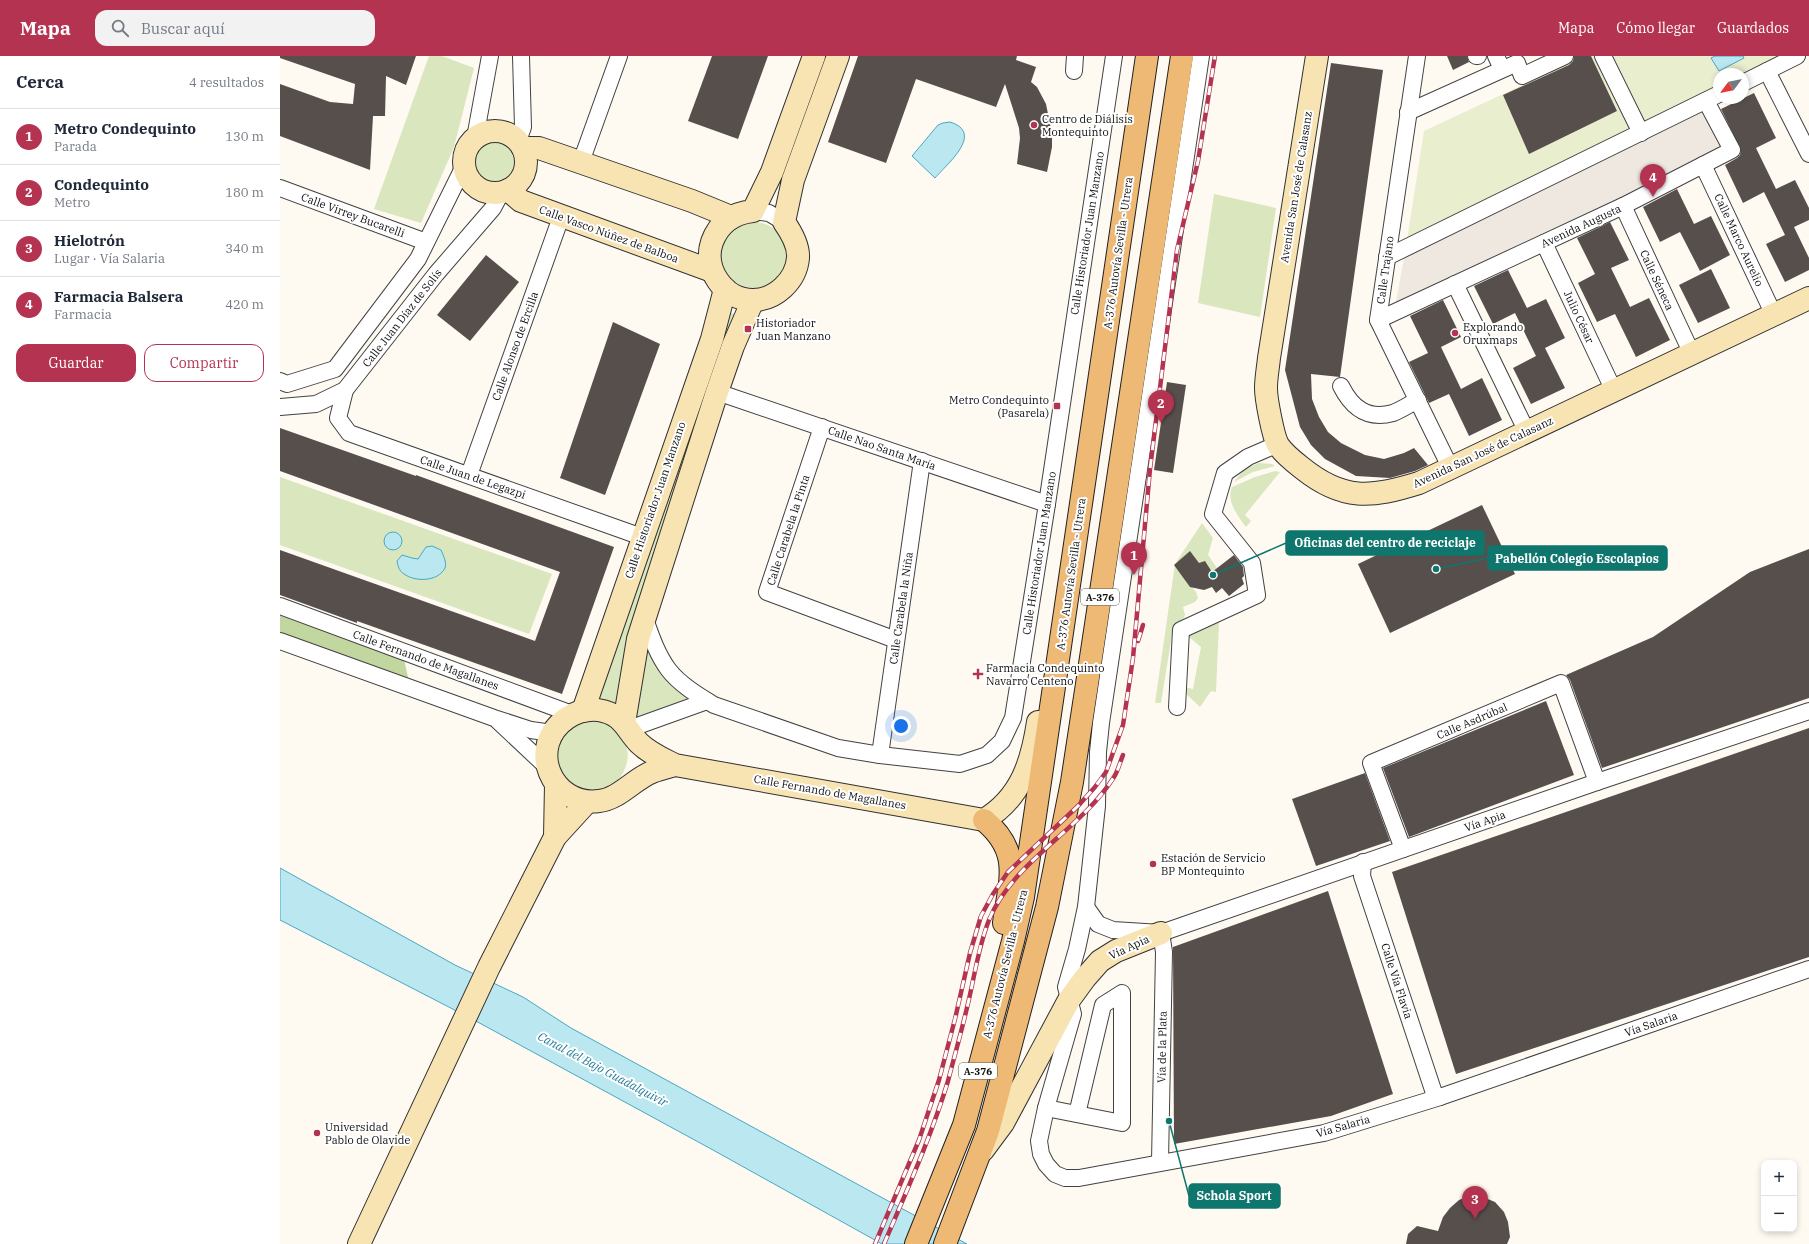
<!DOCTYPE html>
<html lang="es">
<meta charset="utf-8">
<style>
:root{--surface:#fff;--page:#f2f2f3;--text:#1f2937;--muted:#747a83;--line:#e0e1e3;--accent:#b43351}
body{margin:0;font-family:"IBM Plex Serif",serif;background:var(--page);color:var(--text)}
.controls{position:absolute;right:12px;bottom:12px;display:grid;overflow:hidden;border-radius:8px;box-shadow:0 2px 6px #0003}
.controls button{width:36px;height:36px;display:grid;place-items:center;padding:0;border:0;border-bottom:1px solid var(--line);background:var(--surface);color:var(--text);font:20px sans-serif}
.compass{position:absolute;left:1433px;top:12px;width:36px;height:36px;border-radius:50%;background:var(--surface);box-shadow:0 2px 6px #0003;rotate:238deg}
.you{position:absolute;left:621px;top:670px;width:14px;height:14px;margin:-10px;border:3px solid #fff;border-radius:50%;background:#1a73e8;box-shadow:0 0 0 6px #1a73e833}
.badge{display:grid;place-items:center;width:26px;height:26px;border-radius:50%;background:var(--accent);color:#fff;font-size:13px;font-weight:700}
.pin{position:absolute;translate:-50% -33px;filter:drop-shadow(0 1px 2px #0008)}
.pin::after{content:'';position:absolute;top:21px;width:14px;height:12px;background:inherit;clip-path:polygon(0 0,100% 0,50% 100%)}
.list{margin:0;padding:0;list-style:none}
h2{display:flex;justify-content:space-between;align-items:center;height:52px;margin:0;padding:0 16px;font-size:17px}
h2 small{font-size:13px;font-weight:400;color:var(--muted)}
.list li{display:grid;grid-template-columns:26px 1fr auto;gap:12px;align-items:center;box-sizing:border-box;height:56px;padding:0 16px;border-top:1px solid var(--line)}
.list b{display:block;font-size:15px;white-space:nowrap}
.list p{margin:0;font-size:13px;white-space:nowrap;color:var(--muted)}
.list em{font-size:13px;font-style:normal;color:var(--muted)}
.actions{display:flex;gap:8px;padding:12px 16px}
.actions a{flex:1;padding:9px 0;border:1px solid var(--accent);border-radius:12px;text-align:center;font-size:14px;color:var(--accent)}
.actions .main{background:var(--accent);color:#fff}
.icon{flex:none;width:22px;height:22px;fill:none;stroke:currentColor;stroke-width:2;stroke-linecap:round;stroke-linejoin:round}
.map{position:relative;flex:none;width:1529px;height:1188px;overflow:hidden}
header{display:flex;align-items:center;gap:24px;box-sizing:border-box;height:56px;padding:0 20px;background:var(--accent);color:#fff}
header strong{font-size:19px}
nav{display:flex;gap:22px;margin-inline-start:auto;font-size:14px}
.search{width:280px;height:36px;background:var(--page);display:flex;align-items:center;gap:10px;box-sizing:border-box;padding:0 14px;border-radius:12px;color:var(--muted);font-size:15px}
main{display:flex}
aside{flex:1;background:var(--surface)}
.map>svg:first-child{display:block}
.green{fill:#dae6be}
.forest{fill:#c2d69f}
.pitch{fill:#e9eecf}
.plaza{fill:#eee8e1}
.water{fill:#bbe7f1;stroke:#48a8c2}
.building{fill:#574f4c}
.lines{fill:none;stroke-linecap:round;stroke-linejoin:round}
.street-casing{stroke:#424242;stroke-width:18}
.secondary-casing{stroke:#313131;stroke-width:24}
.primary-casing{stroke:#202020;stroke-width:24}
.street{stroke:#fff;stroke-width:16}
.secondary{stroke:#f8e4b3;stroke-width:22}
.primary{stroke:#edb974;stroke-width:22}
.rail-casing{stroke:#b43351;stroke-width:4.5}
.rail{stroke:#fff;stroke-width:3;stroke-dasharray:9;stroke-linecap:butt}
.poi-dot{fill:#b43351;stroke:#fff;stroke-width:1.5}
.labels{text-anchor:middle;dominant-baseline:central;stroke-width:4;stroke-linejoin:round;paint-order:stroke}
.shield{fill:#fff;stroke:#575757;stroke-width:1}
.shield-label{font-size:10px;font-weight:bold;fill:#0f0f0f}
.poi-label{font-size:11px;fill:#0f0f0f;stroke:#fff;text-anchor:start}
.street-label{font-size:11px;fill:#0f0f0f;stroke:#fff}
.water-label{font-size:12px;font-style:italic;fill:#227a97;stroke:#fff}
.leader{fill:none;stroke:#0f766e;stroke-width:1.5}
.callout-dot{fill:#0f766e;stroke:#fff;stroke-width:1.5}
.callout{fill:#0f766e;stroke:#0f766e;stroke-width:1.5}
.callout-label{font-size:12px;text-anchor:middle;font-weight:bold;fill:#fff}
</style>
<header>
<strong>Mapa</strong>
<div class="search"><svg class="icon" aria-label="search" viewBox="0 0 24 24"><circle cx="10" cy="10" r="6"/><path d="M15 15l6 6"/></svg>Buscar aquí</div>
<nav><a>Mapa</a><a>Cómo llegar</a><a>Guardados</a></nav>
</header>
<main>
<aside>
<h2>Cerca<small>4 resultados</small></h2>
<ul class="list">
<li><span class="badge">1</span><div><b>Metro Condequinto</b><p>Parada</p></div><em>130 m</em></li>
<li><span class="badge">2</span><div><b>Condequinto</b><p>Metro</p></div><em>180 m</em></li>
<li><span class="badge">3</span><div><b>Hielotrón</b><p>Lugar · Vía Salaria</p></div><em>340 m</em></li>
<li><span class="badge">4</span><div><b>Farmacia Balsera</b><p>Farmacia</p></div><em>420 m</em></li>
</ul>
<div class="actions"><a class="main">Guardar</a><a>Compartir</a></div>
</aside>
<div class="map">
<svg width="1529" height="1188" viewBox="0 0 1529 1188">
<rect width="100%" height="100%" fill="#fefaf2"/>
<g class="green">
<path d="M149,0h13l32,12 -20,79 -33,76 -47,-14z"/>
<circle cx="213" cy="106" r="21"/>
<path d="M934,138l62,14 -16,109 -62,-14z"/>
<circle cx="474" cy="199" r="33"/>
<path d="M447,255l10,4 -117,395 -28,-8z"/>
<path d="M979,407l13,1 3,2 -22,6 -19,10 10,-13z"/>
<path d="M995,415l5,1 -35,43 6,6 -5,6c-8,-11 -20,-25 -14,-40l23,-10z"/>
<path d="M0,421l272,97 -23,60 -249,-89z"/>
<path d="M922,467l11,15 -5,17 9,13 -5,4 -5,-8 -22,15 11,13 2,6 -3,4 -12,5 2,8 -1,3 -11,10 -12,75h-6l20,-139z"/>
<path d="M939,566l-3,70 -5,-1 -11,16 -18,-17 1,-3 10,2 8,-42 -12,-10c1,-14 19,-13 30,-15z"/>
<path d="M363,579l52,65 -63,22z"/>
<path d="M308,663c6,1 14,2 21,4 3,2 6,6 8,9 11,12 14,23 7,39 -15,31 -61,26 -66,-10 -1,-9 -2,-13 2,-21 2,-3 5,-10 8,-12 6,-4 14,-6 20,-9z"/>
</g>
<path class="forest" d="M0,559l124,44 5,23 -129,-47z"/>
<g class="pitch">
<path d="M1304,0h12l37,75 -226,109 17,-109z"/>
<path d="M1328,0h180l-45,22v-4h-24v15l-77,38z"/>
</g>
<path class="plaza" d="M1425,43l27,51 -338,162 13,-70z"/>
<g class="water">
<path d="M1435,0h28l1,2 -25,13 -8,-13z"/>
<path d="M670,66c35,11 -3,42 -15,56l-23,-22 26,-31 5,-2z"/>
<circle cx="113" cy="485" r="9"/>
<path d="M152,490l9,4c2,5 6,12 4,18 -7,14 -30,14 -41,6 -5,-3 -6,-8 -7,-13l5,-6 10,3 6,1 8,-12z"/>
<path d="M0,812l175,97 68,32 48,31 396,216h-85l-169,-94 -239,-130 -194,-100z"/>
</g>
<g class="building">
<path d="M0,0h136l-10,29 -20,-9 -1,40h-12l-3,54 -90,-34v-52l50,18 23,2 2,-20 -75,-26z"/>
<path d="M432,0h56l-30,83 -50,-18z"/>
<path d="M578,0h159l-1,4 20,7 -5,15 6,5 9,17 6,30v13l-5,25 -30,-8 3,-26 -1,-10 -14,-44 -9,23 -80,-28 -30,84 -58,-21z"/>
<path d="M1167,0h20l2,6 -16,8z"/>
<path d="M1294,0h17l26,55 -88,43 -26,-59 66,-30 4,-4z"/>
<path d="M1051,7l52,7 -43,307 -29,-3 1,25 7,18 9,15 13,11 24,12 19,4 20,-6 10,-5 14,17 -13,6 -25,7 -34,-2 -31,-17 -14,-14 -11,-18 -15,-57z"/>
<path d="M1474,37l22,45 -20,10 20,41 19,-9 14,28v12l-15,7 15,31v12l-24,12 -19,-38 19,-9 -21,-43 -21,11 -18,-38 12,-7 3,-3 1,-5 -20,-41z"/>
<path d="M1397,133l17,35 17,-8 19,39 -30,16 -20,-39 -20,10 -17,-35z"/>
<path d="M1330,166l19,38 -18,8 19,39 19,-9 21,42 -34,17 -21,-43 -18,8 -19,-39 17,-9 -18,-36z"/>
<path d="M206,199l33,27 -49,59 -33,-26z"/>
<path d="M1431,213l19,39 -32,15 -19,-38z"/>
<path d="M1228,214l19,38 19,-9 19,39 -20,10 20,40 -34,16 -18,-36 23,-12 -21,-43 -22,11 -19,-38z"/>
<path d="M1163,244l18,37 -20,10 20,42 21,-11 20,42 -33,16 -20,-42 -20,9 -20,-41 19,-9 -18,-37z"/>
<path d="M333,266l47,22 -55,151 -45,-17z"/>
<path d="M887,326l19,3 -13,88 -19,-3z"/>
<path d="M0,372l136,48v-1l198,72 -52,147 -205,-73v2l-77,-28v-45l255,91 25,-69 -280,-101z"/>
<path d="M1202,449l33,69 -125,59 -32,-69z"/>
<path d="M1529,493v149l-207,70 -32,-88 -4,-5 87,-38 97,-65z"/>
<path d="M910,495l9,12 6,-2 7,11 22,-17 9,12 1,9 -2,2 2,6 -15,12 -7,-8 -6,5 -4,-6 -8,3 -14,-3 -16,-22z"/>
<path d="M1266,645l28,74 -165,62 -26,-69z"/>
<path d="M1529,672v229l-353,117 -64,-202z"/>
<path d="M1085,717l25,68 -74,25 -24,-67z"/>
<path d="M1048,835l65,203 -62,22 -157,28 -1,-197z"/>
<path d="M1198,1139l17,7 9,10 4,10 2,15 -3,7h-101l2,-10 9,-8 21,5 5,-14 7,-9 9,-8 10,-4z"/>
</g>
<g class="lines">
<defs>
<g id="street">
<path d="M921,0l-100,667 -3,29 -1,54 -11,101 -9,42 -11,38 7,27 -27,94 -7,33 2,13 5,10 9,10 10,4h14l245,-45 116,-36 369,-128"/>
<path d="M1137,0l-39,264 73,149"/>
<path d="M1196,0h2"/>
<path d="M1216,0l6,13"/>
<path d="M1323,0l38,77"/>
<path d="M794,15l1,-15"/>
<path d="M1487,15l42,83"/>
<path d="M1463,27l54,-27"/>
<path d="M1128,56l109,-49 5,13 43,-20"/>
<path d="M195,82l15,-82"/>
<path d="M238,85l5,-14 -2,-71"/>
<path d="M301,106l38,-106"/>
<path d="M1423,109l71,150"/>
<path d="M0,132l146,54"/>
<path d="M1343,150l69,148"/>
<path d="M473,155l16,2 15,9"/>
<path d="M1264,187l70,148"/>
<path d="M1107,201l332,-163"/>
<path d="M1175,228l72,148"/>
<path d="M1098,264l245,-114 109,-56 -26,-49"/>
<path d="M0,325l7,3 48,-15 83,-110 46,-93"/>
<path d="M1061,330c11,22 26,34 52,27 8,-3 17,-9 25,-13"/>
<path d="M65,334l-7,28 11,15 293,104"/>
<path d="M437,336l330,112"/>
<path d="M0,351l36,-3 29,-14 91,-116 57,-66 8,-15"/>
<path d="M542,371l-55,165 129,48"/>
<path d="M189,419l92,-258"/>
<path d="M0,550l292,108"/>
<path d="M365,563c6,17 12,35 23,50 11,15 31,27 46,36l124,43 42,7 80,9 27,-9 15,-14 11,-23 34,-214 67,-448"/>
<path d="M0,585l214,77 37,12 21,3"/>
<path d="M897,651l4,-77 76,-35 -5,-32 -39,-49 12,-41 23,-16 30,-13"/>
<path d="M218,665l49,46"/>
<path d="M349,673l78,-28"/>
<path d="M600,699l42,-294"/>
<path d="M1123,793l-32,-86 190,-80 36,99"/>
<path d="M1083,806l-1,14 72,217 6,4"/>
<path d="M806,851l12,17 15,6 48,3 436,-151 212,-71"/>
<path d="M766,1052l76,15v-130l-19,12 -26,109"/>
<path d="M880,1106l4,-210 -3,-19"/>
</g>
<g id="secondary">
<path d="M534,0l-42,116 -19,39c-20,2 -34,12 -41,31 -9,26 11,58 41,58 22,0 43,-19 45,-42 1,-13 -7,-26 -14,-36l9,-42 45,-124"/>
<path d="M1037,0l-48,302c-1,10 -3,20 -3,30 0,11 7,48 12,57 6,9 15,16 24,23 41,33 69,30 117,15l390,-185"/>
<circle cx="215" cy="106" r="31"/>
<path d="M243,92h16l153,53 39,16"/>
<path d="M228,134l13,11 191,70"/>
<path d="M303,655l129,-372 13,-50"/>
<path d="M344,667l14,-84 79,-247 16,-46 20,-46"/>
<path d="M395,709c-7,2 -16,4 -23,7 -18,7 -33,27 -53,29 -48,6 -73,-55 -32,-83 9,-6 20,-9 31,-8 25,4 27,18 41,33 10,10 24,16 36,22l309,55c37,-22 48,-58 54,-98"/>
<path d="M275,781l1,-53"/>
<path d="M703,1094l20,-27 66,-123 16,-22 15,-17 16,-10 45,-18"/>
<path d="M79,1188l130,-277 66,-130 32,-35"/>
</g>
<g id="primary">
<path d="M704,764c38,32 26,59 20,103"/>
<path d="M636,1188l48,-119 49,-184 10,-44 124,-841"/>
<path d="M665,1188l43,-113 59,-224 25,-125 15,-98 95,-628"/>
</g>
</defs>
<use href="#street" class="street-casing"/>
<use href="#secondary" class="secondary-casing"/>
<use href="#primary" class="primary-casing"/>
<use href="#street" class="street"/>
<use href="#secondary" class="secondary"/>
<use href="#primary" class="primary"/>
<defs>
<g id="rail">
<path d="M858,585l5,-16"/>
<path d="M595,1188l44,-104 20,-60 16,-61 15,-66 11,-37 12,-22 15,-22 70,-66 17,-19 11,-15 17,-47 10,-67 17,-189 27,-219 21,-89 17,-105"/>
<path d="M604,1188c23,-54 47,-107 64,-163 7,-27 15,-55 21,-82 6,-26 10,-54 20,-79 25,-60 91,-89 125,-143 4,-6 6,-15 9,-22"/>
</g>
</defs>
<use href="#rail" class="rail-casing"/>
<use href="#rail" class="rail"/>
</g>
<g class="poi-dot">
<circle cx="754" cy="69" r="4"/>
<rect x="464" y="269" width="8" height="8" rx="2"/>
<circle cx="1175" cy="277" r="4"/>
<rect x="773" y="346" width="8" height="8" rx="2"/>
<path d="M696 612h4v4h4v4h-4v4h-4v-4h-4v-4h4z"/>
<circle cx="873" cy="808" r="4"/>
<circle cx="37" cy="1077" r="4"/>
</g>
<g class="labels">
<g class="shield">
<rect x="801" y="533" width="38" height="16" rx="3"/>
<rect x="679" y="1007" width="38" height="16" rx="3"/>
</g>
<g class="shield-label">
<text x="820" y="541">A-376</text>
<text x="698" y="1015">A-376</text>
</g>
<g class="poi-label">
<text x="762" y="63">Centro de Diálisis<tspan x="762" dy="13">Montequinto</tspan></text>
<text x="476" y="267">Historiador<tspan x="476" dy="13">Juan Manzano</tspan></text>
<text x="1183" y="271">Explorando<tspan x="1183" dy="13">Oruxmaps</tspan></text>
<text x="769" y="344" text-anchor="end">Metro Condequinto<tspan x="769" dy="13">(Pasarela)</tspan></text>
<text x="706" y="612">Farmacia Condequinto<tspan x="706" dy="13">Navarro Centeno</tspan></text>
<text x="881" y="802">Estación de Servicio<tspan x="881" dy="13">BP Montequinto</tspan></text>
<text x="45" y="1071">Universidad<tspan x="45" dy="13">Pablo de Olavide</tspan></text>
</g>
<g class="street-label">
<text transform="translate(1016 131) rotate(-81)">Avenida San José de Calasanz</text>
<text transform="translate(73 159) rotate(20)">Calle Virrey Bucarelli</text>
<text transform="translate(1301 170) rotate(-25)">Avenida Augusta</text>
<text transform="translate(807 177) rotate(-81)">Calle Historiador Juan Manzano</text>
<text transform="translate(329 178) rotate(20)">Calle Vasco Núñez de Balboa</text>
<text transform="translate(1459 184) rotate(65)">Calle Marco Aurelio</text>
<text transform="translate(838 197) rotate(-82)">A-376 Autovía Sevilla - Utrera</text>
<text transform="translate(1105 214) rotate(-82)">Calle Trajano</text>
<text transform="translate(1377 224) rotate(65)">Calle Séneca</text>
<text transform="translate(1299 261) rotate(65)">Julio César</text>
<text transform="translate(122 262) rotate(-52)">Calle Juan Díaz de Solís</text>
<text transform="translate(235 290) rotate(-70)">Calle Alonso de Ercilla</text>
<text transform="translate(602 392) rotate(19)">Calle Nao Santa María</text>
<text transform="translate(1203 396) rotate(-25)">Avenida San José de Calasanz</text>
<text transform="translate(193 421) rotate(19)">Calle Juan de Legazpi</text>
<text transform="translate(375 444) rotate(-71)">Calle Historiador Juan Manzano</text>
<text transform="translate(508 474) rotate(-72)">Calle Carabela la Pinta</text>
<text transform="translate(759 497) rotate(-81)">Calle Historiador Juan Manzano</text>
<text transform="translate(791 518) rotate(-82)">A-376 Autovía Sevilla - Utrera</text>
<text transform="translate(621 552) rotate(-82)">Calle Carabela la Niña</text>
<text transform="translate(146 604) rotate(20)">Calle Fernando de Magallanes</text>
<text transform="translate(1192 665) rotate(-23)">Calle Asdrúbal</text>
<text transform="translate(550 736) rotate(10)">Calle Fernando de Magallanes</text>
<text transform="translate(1205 765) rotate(-19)">Vía Apia</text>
<text transform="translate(849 891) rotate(-25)">Vía Apia</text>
<text transform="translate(725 908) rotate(-76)">A-376 Autovía Sevilla - Utrera</text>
<text transform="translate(1117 925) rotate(72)">Calle Vía Flavia</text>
<text transform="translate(1371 968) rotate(-19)">Vía Salaria</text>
<text transform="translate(882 991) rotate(-89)">Vía de la Plata</text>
<text transform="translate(1063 1070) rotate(-16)">Vía Salaria</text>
</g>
<g class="water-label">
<text transform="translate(323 1013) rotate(28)">Canal del Bajo Guadalquivir</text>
</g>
</g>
<path class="leader" d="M933 519L1006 487M1156 513L1208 502M889 1065L909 1140"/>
<g class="callout-dot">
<circle cx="933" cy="519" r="4"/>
<circle cx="1156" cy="513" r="4"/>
<circle cx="889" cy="1065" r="4"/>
</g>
<g class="callout">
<rect x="1006" y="475" width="198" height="24" rx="4"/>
<rect x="1208" y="490" width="179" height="24" rx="4"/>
<rect x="909" y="1128" width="91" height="24" rx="4"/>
</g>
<g class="callout-label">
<text x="1105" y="491">Oficinas del centro de reciclaje</text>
<text x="1297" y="507">Pabellón Colegio Escolapios</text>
<text x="954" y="1144">Schola Sport</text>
</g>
</svg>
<div class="controls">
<button>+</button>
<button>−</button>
</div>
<svg class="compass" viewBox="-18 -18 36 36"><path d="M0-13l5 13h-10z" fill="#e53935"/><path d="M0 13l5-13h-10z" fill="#747a83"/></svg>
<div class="you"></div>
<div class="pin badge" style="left:854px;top:519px">1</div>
<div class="pin badge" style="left:881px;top:367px">2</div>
<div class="pin badge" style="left:1195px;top:1163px">3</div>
<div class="pin badge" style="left:1373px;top:141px">4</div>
</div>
</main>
